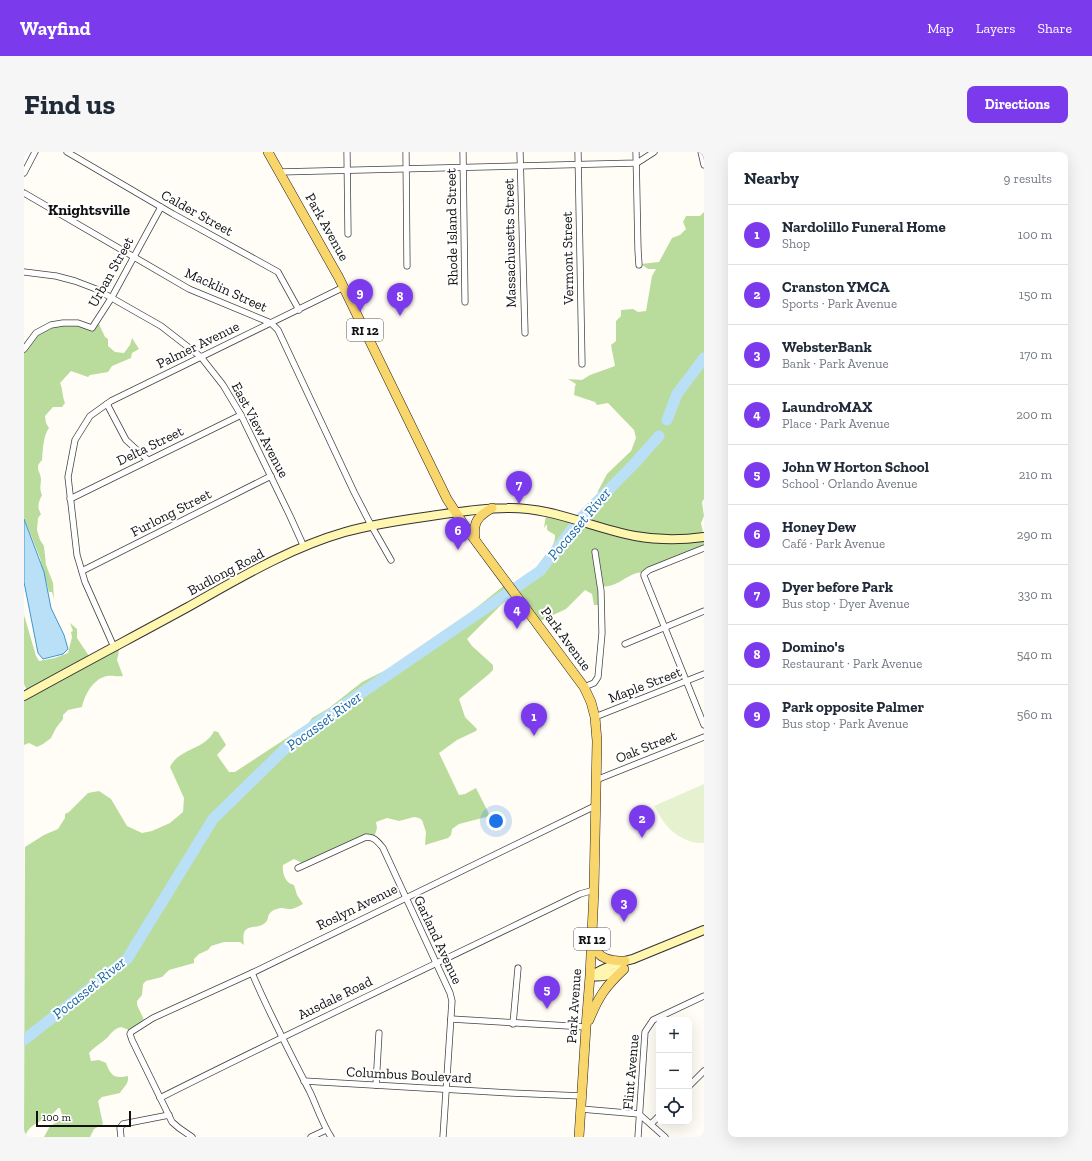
<!DOCTYPE html>
<meta charset="utf-8">
<style>
:root{--surface:#fff;--page:#f6f6f7;--text:#1f2937;--muted:#747a83;--line:#e0e1e3;--accent:#7c3aed}
body{margin:0;font-family:"Zilla Slab",serif;background:var(--page);color:var(--text)}
.controls{position:absolute;right:12px;bottom:12px;display:grid;overflow:hidden;border-radius:8px;box-shadow:0 4px 16px #0002}
.controls button{width:36px;height:36px;display:grid;place-items:center;padding:0;border:0;border-bottom:1px solid var(--line);background:var(--surface);color:var(--text);font:20px sans-serif}
.scale{position:absolute;left:12px;bottom:10px;width:95px;box-sizing:border-box;padding-left:4px;border:2px solid #111;border-top:0;font-size:11px;line-height:14px;white-space:nowrap;color:#111;-webkit-text-stroke:3px #fff;paint-order:stroke}
.you{position:absolute;left:472px;top:669px;width:14px;height:14px;margin:-10px;border:3px solid #fff;border-radius:50%;background:#1a73e8;box-shadow:0 0 0 6px #1a73e833}
.badge{display:grid;place-items:center;width:26px;height:26px;border-radius:50%;background:var(--accent);color:#fff;font-size:13px;font-weight:700}
.pin{position:absolute;translate:-50% -33px;filter:drop-shadow(0 1px 2px #0008)}
.pin::after{content:'';position:absolute;top:21px;width:14px;height:12px;background:inherit;clip-path:polygon(0 0,100% 0,50% 100%)}
.list{margin:0;padding:0;list-style:none}
h2{display:flex;justify-content:space-between;align-items:center;height:52px;margin:0;padding:0 16px;font-size:17px}
h2 small{font-size:13px;font-weight:400;color:var(--muted)}
.list li{display:grid;grid-template-columns:26px 1fr auto;gap:12px;align-items:center;box-sizing:border-box;height:60px;padding:0 16px;border-top:1px solid var(--line)}
.list b{display:block;font-size:15px;white-space:nowrap}
.list p{margin:0;font-size:13px;white-space:nowrap;color:var(--muted)}
.list em{font-size:13px;font-style:normal;color:var(--muted)}
.icon{flex:none;width:22px;height:22px;fill:none;stroke:currentColor;stroke-width:2;stroke-linecap:round;stroke-linejoin:round}
.map{position:relative;flex:none;width:680px;height:985px;overflow:hidden;border-radius:8px}
header{display:flex;align-items:center;gap:24px;box-sizing:border-box;height:56px;padding:0 20px;background:var(--accent);color:#fff}
header strong{font-size:19px}
nav{display:flex;gap:22px;margin-inline-start:auto;font-size:14px}
.intro{display:flex;align-items:center;justify-content:space-between;box-sizing:border-box;height:96px;padding:0 24px}
h1{margin:0;font-size:28px}
.button{padding:10px 18px;border-radius:8px;background:var(--accent);color:#fff;font-size:14px;font-weight:700}
main{display:flex;gap:24px;padding:0 24px}
aside{flex:1;background:var(--surface);border-radius:8px;box-shadow:0 4px 16px #0002}
.map>svg:first-child{display:block}
.forest{fill:#b9dc9c}
.pitch{fill:#e6f2cf}
.water{fill:#b9e0f7;stroke:#3f96cf}
.lines{fill:none;stroke-linecap:round;stroke-linejoin:round}
.river{stroke:#b9e0f7;stroke-width:11}
.street-casing{stroke:#444;stroke-width:7}
.secondary-casing{stroke:#333;stroke-width:10}
.primary-casing{stroke:#222;stroke-width:10}
.street{stroke:#fff;stroke-width:5.5}
.secondary{stroke:#fff6b0;stroke-width:8}
.primary{stroke:#f9d66b;stroke-width:9}
.labels{text-anchor:middle;dominant-baseline:central;stroke-width:4;stroke-linejoin:round;paint-order:stroke}
.shield{fill:#fff;stroke:#585858;stroke-width:1}
.shield-label{font-size:13px;font-weight:bold;fill:#111}
.street-label{font-size:14px;fill:#111;stroke:#fff}
.neighbourhood-label{font-size:15px;font-weight:bold;fill:#111;stroke:#fff}
.water-label{font-size:15px;font-style:italic;fill:#1768a6;stroke:#fff}
</style>
<header>
<strong>Wayfind</strong>
<nav><a>Map</a><a>Layers</a><a>Share</a></nav>
</header>
<div class="intro"><h1>Find us</h1><a class="button">Directions</a></div>
<main>
<div class="map">
<svg width="680" height="985" viewBox="0 0 680 985">
<rect width="100%" height="100%" fill="#fffdf5"/>
<g class="forest">
<path d="M680,60v287l-2,3 2,14 -3,7 3,14v12l-58,24c-12,-3 -21,7 -31,11 -4,2 -9,2 -13,3l-2,18h-6l-2,-11 -7,-4 -19,19 -28,13 -26,-26 -10,8 -35,35 5,7 21,19v5l-4,4 -30,25 6,18 12,12 -1,2 -19,9 -18,13 20,42 6,-1 11,-6 14,28 -31,8 -7,5 -1,6 -3,3 -23,7 1,-13 -4,-12 -3,-2 -5,-1 -15,4 -12,-3 -11,4 1,6 -3,10 -5,-1 -63,28 -12,-6 -11,6c-1,8 2,18 11,20l3,10 6,9c-4,2 -10,6 -15,5 -2,0 -4,-1 -6,-1 -3,0 -9,2 -11,4 -4,3 -2,8 -6,11 -9,8 -25,-3 -21,22l-4,-3h-16l-13,4 -3,4 -9,4 -5,5v4l-25,7 -7,7 -16,4 -3,3 -1,11 -5,6v4l8,17 -13,9 -11,-4c-7,2 -9,5 -13,10 -6,6 -13,9 -19,16l2,8 8,-1 7,3c5,13 8,16 22,13 1,8 -4,10 -8,17l-18,4 -4,4 5,23 -9,5 -4,8h-46l6,-11 13,-7 -3,-11h-2c-6,10 -33,16 -32,29h-2l1,-290 19,-12 14,-6 7,-11v-4l4,-2 19,-19 11,-2 12,8 16,27 15,7 10,-2 18,-8 13,-11 1,-14 -14,-31c9,-19 35,-17 44,-36l4,1 8,13 -9,10 12,17h6l73,-48 4,-6 17,-10 33,-26 40,-20 39,-26 65,-52 3,2 14,-9 5,2 8,-2c-1,-15 20,-26 19,-42l-8,-5v-6l-3,4 2,-13 41,9 3,-15 4,-2 3,-6 1,-10 9,-17 24,-23 5,-13 -2,-8 -26,-27 -11,2 -2,-3 -21,-7 1,-9 1,-2 -8,-5 14,1 8,-5 25,-9 -4,-21 5,-4v-20l5,-5v-6l12,-1 5,3 8,-1 6,-35 4,-7h-8l-7,-5 18,-2 13,-24 8,-3 6,-6 -3,-7 3,-6h14z"/>
<path d="M74,170l7,15 3,2v7l7,6 9,1 6,-8 2,-7 7,11 -7,4 -1,5 -19,8 -4,6 -18,3 -2,2 -17,-6 -11,12c3,7 2,13 5,20l-3,4h-9l-8,9 1,7 3,5c-6,8 -6,22 -7,32 -8,8 -2,10 -1,19 0,6 -2,9 1,16 -4,8 -5,12 -1,19l-3,4 -1,12 3,10 4,6 2,19 7,18 1,16 -2,-7h-3l-9,-34 -16,-40v-169l12,-16 28,-10 28,4z"/>
<path d="M0,463l12,41 3,5 16,-3 13,-5 4,-16 -1,-5 2,-1 -3,-8 7,6v9l14,21 29,-14 -3,15 6,16c-6,1 -11,-1 -16,0 -14,3 -22,18 -25,31l-14,3 -5,5v4l-7,9 -5,10 -8,6 -6,3 -8,-4 -5,2v-49l4,-3 -4,-9z"/>
</g>
<path class="pitch" d="M680,632v59c-13,1 -27,-6 -36,-16 -6,-6 -10,-15 -14,-21z"/>
<path class="water" d="M0,367l20,53 7,36 13,27 4,14 -5,5 -20,5 -5,-6 -14,-71z"/>
<g class="lines">
<g class="river">
<path d="M643,268l10,-26 27,-36"/>
<path d="M0,888l103,-81 86,-140 84,-82 243,-166 38,-50 56,-57 25,-28"/>
</g>
<defs>
<g id="street">
<path d="M43,0l106,62 105,58 21,38"/>
<path d="M323,0l1,82"/>
<path d="M382,0l1,114"/>
<path d="M439,0l2,150"/>
<path d="M496,0l5,181"/>
<path d="M554,0l4,212"/>
<path d="M612,0l2,98 1,15"/>
<path d="M677,0l3,13"/>
<path d="M255,20l358,-9 17,-11"/>
<path d="M0,21l11,-21"/>
<path d="M0,41l165,96 82,34 7,7 76,162 17,33 20,35"/>
<path d="M0,120l32,4 19,5 21,8 65,37 40,31 22,28 18,30 49,101 14,31"/>
<path d="M0,197l12,-16 15,-8 12,-2h15l14,5 20,-31 49,-90"/>
<path d="M83,252l19,36 22,20"/>
<path d="M46,347l171,-84"/>
<path d="M680,396l-55,22 -5,4v2l60,149"/>
<path d="M58,419l189,-95"/>
<path d="M601,492l79,-33"/>
<path d="M90,495l-29,-65 -8,-27 -9,-78 7,-37 15,-24 21,-15 233,-114"/>
<path d="M560,535l10,-4 4,-6 4,-44 -1,-42 -6,-39"/>
<path d="M571,565l109,-43"/>
<path d="M572,628l108,-43"/>
<path d="M274,716l68,-31c9,0 12,5 17,11l67,145 2,8 -9,136"/>
<path d="M228,821c17,40 38,80 58,119 7,15 12,31 21,45"/>
<path d="M427,867l135,8"/>
<path d="M489,872l5,-56"/>
<path d="M280,929l207,12 71,3"/>
<path d="M352,933l3,-52"/>
<path d="M665,934l15,-15"/>
<path d="M136,946c139,-70 280,-136 420,-204l14,-4"/>
<path d="M557,957l58,5 26,23"/>
<path d="M627,972l8,-8"/>
<path d="M97,985l-1,-9 3,-4 46,-9"/>
<path d="M168,985l-13,-9 -7,-6 -40,-82 -2,-6 1,-2 22,-14 99,-45 343,-167"/>
<path d="M287,985l15,-7"/>
<path d="M614,985l7,-105 8,-12 51,-24"/>
</g>
<g id="secondary">
<path d="M0,544c54,-30 109,-59 164,-89 50,-28 101,-59 157,-75 28,-8 57,-12 86,-16 26,-4 51,-8 76,-8 45,-1 85,20 128,28 22,4 47,4 69,1"/>
<path d="M566,824c14,-8 28,-14 43,-17l71,-29"/>
<path d="M566,824c12,2 22,-1 32,-7"/>
</g>
<g id="primary">
<path d="M244,0l71,126 108,221 19,29 118,159 7,15 4,15 2,24 -3,149 -4,86 -4,51 -7,110"/>
<path d="M451,387c-2,-17 2,-22 17,-31"/>
<path d="M569,791c4,16 17,18 32,18"/>
<path d="M565,868c10,-24 16,-33 35,-51"/>
</g>
</defs>
<use href="#street" class="street-casing"/>
<use href="#secondary" class="secondary-casing"/>
<use href="#primary" class="primary-casing"/>
<use href="#street" class="street"/>
<use href="#secondary" class="secondary"/>
<use href="#primary" class="primary"/>
</g>
<g class="labels">
<g class="shield">
<rect x="323" y="167" width="36" height="22" rx="3"/>
<rect x="550" y="776" width="36" height="22" rx="3"/>
</g>
<g class="shield-label">
<text x="341" y="178">RI 12</text>
<text x="568" y="787">RI 12</text>
</g>
<g class="street-label">
<text transform="translate(173 61) rotate(29)">Calder Street</text>
<text transform="translate(303 75) rotate(61)">Park Avenue</text>
<text transform="translate(428 75) rotate(-91)">Rhode Island Street</text>
<text transform="translate(486 91) rotate(-91)">Massachusetts Street</text>
<text transform="translate(544 106) rotate(-91)">Vermont Street</text>
<text transform="translate(87 120) rotate(-61)">Urban Street</text>
<text transform="translate(202 138) rotate(24)">Macklin Street</text>
<text transform="translate(174 193) rotate(-26)">Palmer Avenue</text>
<text transform="translate(236 278) rotate(62)">East View Avenue</text>
<text transform="translate(126 294) rotate(-26)">Delta Street</text>
<text transform="translate(147 361) rotate(-27)">Furlong Street</text>
<text transform="translate(202 420) rotate(-28)">Budlong Road</text>
<text transform="translate(542 487) rotate(54)">Park Avenue</text>
<text transform="translate(621 533) rotate(-21)">Maple Street</text>
<text transform="translate(622 595) rotate(-22)">Oak Street</text>
<text transform="translate(333 755) rotate(-26)">Roslyn Avenue</text>
<text transform="translate(414 788) rotate(65)">Garland Avenue</text>
<text transform="translate(311 846) rotate(-26)">Ausdale Road</text>
<text transform="translate(550 854) rotate(-86)">Park Avenue</text>
<text transform="translate(607 920) rotate(-85)">Flint Avenue</text>
<text transform="translate(385 923) rotate(3)">Columbus Boulevard</text>
</g>
<g class="neighbourhood-label">
<text x="65" y="58">Knightsville</text>
</g>
<g class="water-label">
<text transform="translate(555 372) rotate(-50)">Pocasset River</text>
<text transform="translate(300 569) rotate(-36)">Pocasset River</text>
<text transform="translate(65 836) rotate(-39)">Pocasset River</text>
</g>
</g>
</svg>
<div class="controls">
<button>+</button>
<button>−</button>
<button><svg class="icon" aria-label="locate" viewBox="0 0 24 24"><circle cx="12" cy="12" r="6"/><path d="M12 2v4M12 18v4M2 12h4M18 12h4"/></svg></button>
</div>
<div class="scale">100 m</div>
<div class="you"></div>
<div class="pin badge" style="left:510px;top:584px">1</div>
<div class="pin badge" style="left:618px;top:686px">2</div>
<div class="pin badge" style="left:600px;top:770px">3</div>
<div class="pin badge" style="left:493px;top:477px">4</div>
<div class="pin badge" style="left:523px;top:857px">5</div>
<div class="pin badge" style="left:434px;top:398px">6</div>
<div class="pin badge" style="left:495px;top:352px">7</div>
<div class="pin badge" style="left:376px;top:164px">8</div>
<div class="pin badge" style="left:336px;top:160px">9</div>
</div>
<aside>
<h2>Nearby<small>9 results</small></h2>
<ul class="list">
<li><span class="badge">1</span><div><b>Nardolillo Funeral Home</b><p>Shop</p></div><em>100 m</em></li>
<li><span class="badge">2</span><div><b>Cranston YMCA</b><p>Sports · Park Avenue</p></div><em>150 m</em></li>
<li><span class="badge">3</span><div><b>WebsterBank</b><p>Bank · Park Avenue</p></div><em>170 m</em></li>
<li><span class="badge">4</span><div><b>LaundroMAX</b><p>Place · Park Avenue</p></div><em>200 m</em></li>
<li><span class="badge">5</span><div><b>John W Horton School</b><p>School · Orlando Avenue</p></div><em>210 m</em></li>
<li><span class="badge">6</span><div><b>Honey Dew</b><p>Café · Park Avenue</p></div><em>290 m</em></li>
<li><span class="badge">7</span><div><b>Dyer before Park</b><p>Bus stop · Dyer Avenue</p></div><em>330 m</em></li>
<li><span class="badge">8</span><div><b>Domino's</b><p>Restaurant · Park Avenue</p></div><em>540 m</em></li>
<li><span class="badge">9</span><div><b>Park opposite Palmer</b><p>Bus stop · Park Avenue</p></div><em>560 m</em></li>
</ul>
</aside>
</main>
